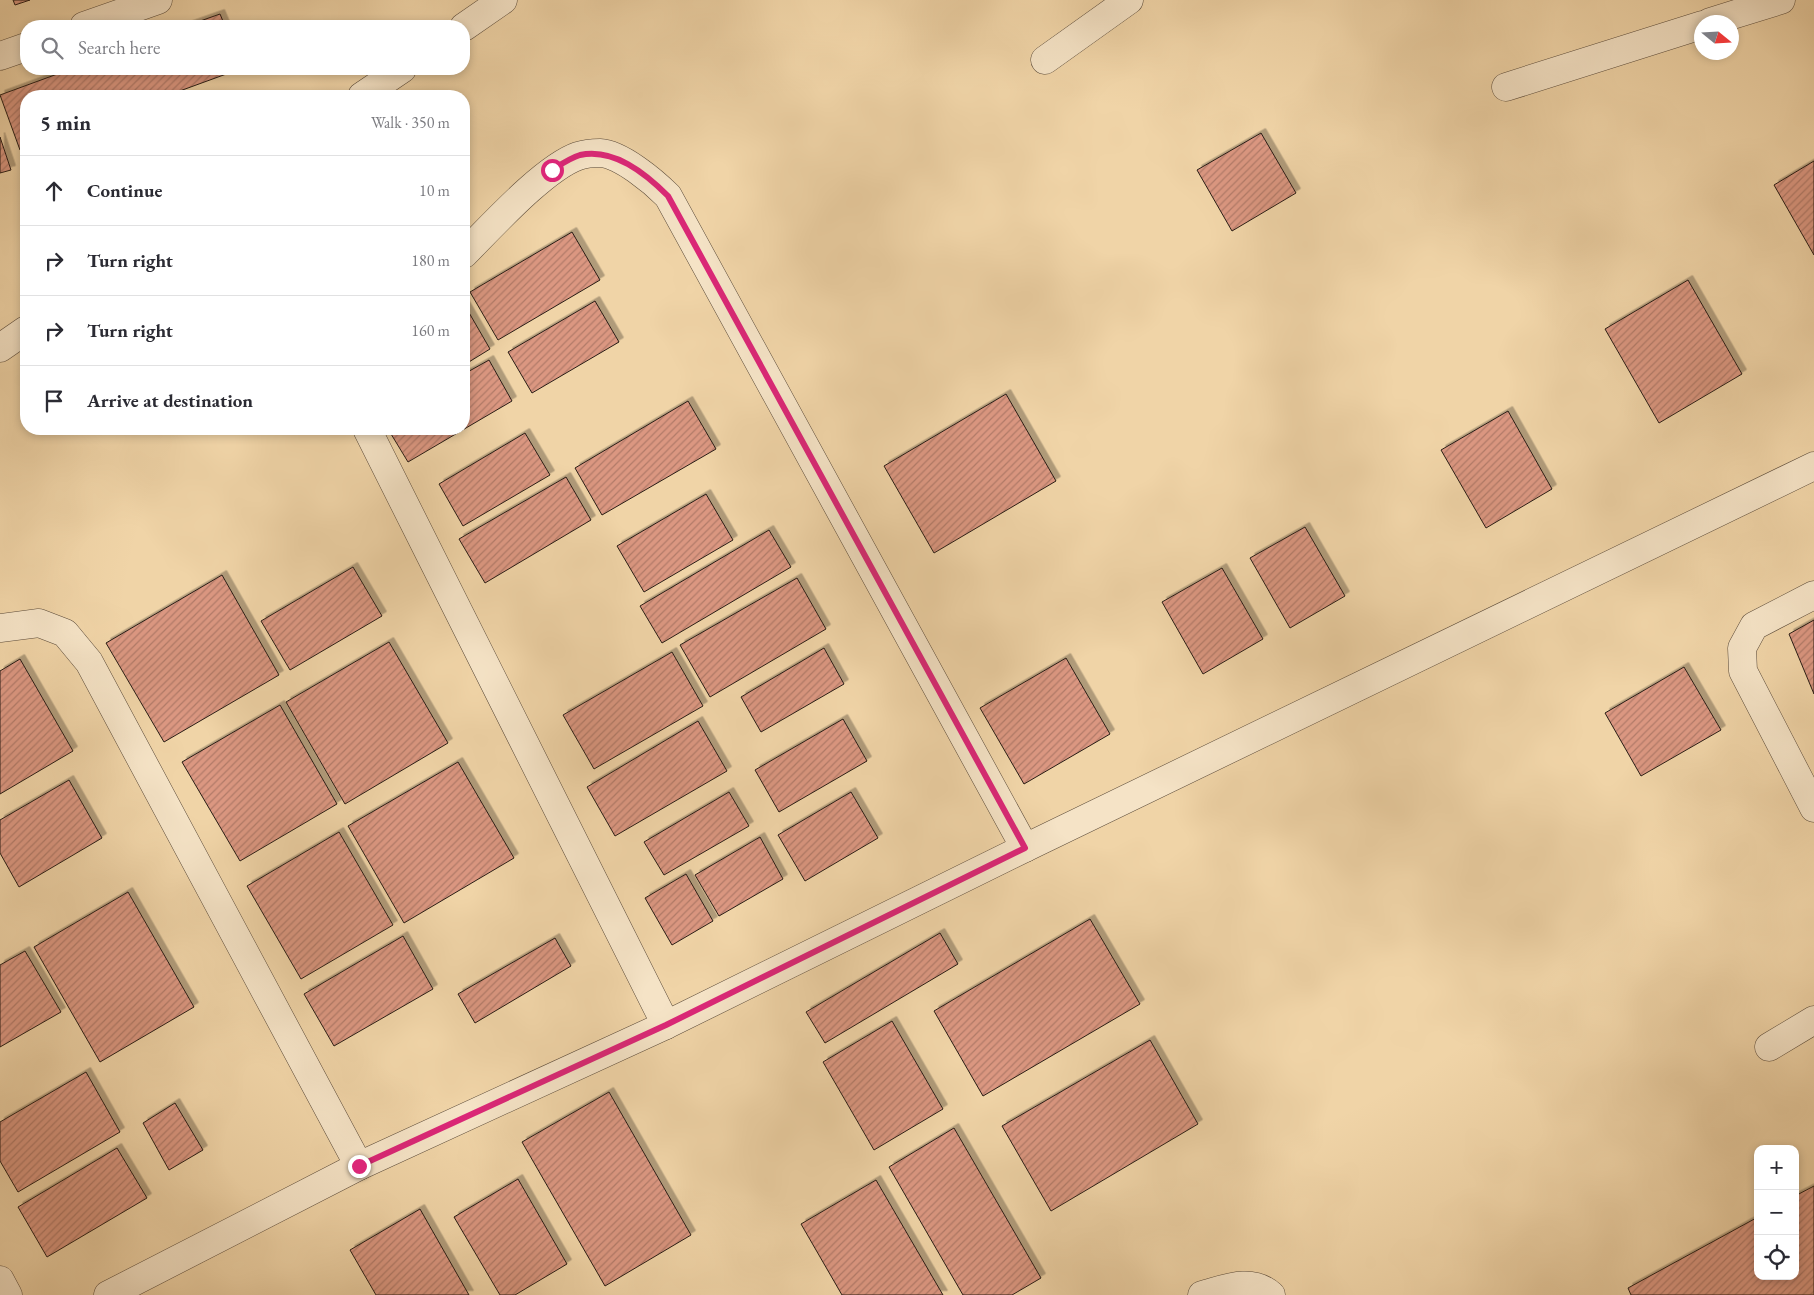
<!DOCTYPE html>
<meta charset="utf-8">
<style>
:root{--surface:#fff;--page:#f2f2f3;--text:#2b2b33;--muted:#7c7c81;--line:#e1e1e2}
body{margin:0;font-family:"EB Garamond",serif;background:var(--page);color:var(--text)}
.controls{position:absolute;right:15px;bottom:15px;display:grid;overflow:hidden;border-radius:10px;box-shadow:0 2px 8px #0003}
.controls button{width:45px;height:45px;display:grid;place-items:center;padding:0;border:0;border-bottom:1px solid var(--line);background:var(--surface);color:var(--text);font:25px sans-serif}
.compass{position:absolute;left:1694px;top:15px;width:45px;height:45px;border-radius:50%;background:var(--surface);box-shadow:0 2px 8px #0003;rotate:108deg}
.stop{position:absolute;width:15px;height:15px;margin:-11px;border:4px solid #db2777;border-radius:50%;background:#fff}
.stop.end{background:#db2777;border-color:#fff;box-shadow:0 1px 5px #0008}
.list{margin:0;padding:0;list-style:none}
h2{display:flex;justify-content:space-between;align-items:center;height:65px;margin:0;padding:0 20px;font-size:21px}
h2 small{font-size:16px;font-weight:400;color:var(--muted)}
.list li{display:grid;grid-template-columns:32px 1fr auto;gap:15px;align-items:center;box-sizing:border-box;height:70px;padding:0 20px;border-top:1px solid var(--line)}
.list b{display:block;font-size:19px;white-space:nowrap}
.list em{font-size:16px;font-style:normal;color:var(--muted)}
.icon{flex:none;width:28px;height:28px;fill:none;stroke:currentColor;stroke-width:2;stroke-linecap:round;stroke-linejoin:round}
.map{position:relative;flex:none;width:1814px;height:1295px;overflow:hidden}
.search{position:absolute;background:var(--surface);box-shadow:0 2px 8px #0003;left:20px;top:20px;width:450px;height:55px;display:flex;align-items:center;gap:12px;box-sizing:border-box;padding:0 18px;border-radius:20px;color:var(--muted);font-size:19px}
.panel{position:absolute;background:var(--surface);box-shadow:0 2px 8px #0003;left:20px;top:90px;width:450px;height:345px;border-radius:20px}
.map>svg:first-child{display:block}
.building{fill:url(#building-hatch);stroke:#291d16;filter:url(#shadow)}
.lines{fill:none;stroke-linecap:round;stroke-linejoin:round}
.minor-casing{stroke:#5b4b3a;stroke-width:29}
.minor{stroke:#f5e3c6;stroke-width:28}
.route{stroke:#db2777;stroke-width:6}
</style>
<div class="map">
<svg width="1814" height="1295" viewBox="0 0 1814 1295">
<defs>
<pattern id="building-hatch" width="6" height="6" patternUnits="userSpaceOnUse" patternTransform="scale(1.25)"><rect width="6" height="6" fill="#db9781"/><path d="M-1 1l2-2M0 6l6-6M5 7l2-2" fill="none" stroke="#b27b69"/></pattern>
<filter id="shadow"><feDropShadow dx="4.5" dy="-4.5" stdDeviation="0" flood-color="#0004"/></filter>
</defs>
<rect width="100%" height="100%" fill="#f0d4a7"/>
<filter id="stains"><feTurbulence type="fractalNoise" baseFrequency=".004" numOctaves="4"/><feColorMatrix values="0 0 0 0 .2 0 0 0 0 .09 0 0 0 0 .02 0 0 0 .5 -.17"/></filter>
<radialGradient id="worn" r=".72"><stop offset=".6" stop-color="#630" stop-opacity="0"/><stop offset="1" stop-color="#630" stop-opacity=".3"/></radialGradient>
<g class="building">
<path d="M13,0h17l-15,5z"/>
<path d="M220,14l5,12h-39z"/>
<path d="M71,69h169l-74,27h-140v52l-6,2 -20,-55z"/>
<path d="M1261,133l35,60 -64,38 -35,-61z"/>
<path d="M0,137l11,33 -11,3z"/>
<path d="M1814,161v94l-40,-70z"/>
<path d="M572,232l28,48 -102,60 -28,-48z"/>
<path d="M1688,280l54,94 -83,49 -54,-94z"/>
<path d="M595,301l24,41 -87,51 -24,-41z"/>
<path d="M464,304l26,45 -26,16z"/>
<path d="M489,360l23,41 -104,61 -20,-33h76v-55z"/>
<path d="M1006,394l50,87 -122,72 -50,-87z"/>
<path d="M688,401l28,48 -114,66 -27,-47z"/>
<path d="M1508,411l44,78 -66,39 -45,-78z"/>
<path d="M525,433l25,42 -87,51 -24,-42z"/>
<path d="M566,477l25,43 -106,63 -26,-44z"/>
<path d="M706,494l27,46 -89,52 -27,-46z"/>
<path d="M1305,527l40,69 -55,32 -40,-70z"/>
<path d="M769,530l22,37 -129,76 -22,-37z"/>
<path d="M353,567l29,49 -92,54 -29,-49z"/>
<path d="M1222,568l41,71 -60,35 -41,-72z"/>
<path d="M222,575l57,100 -115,67 -58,-99z"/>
<path d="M797,578l29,51 -116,68 -30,-52z"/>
<path d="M1814,620v74l-25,-60z"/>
<path d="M389,642l59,101 -103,61 -59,-102z"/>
<path d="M824,648l20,36 -83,48 -20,-35z"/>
<path d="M672,652l31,54 -109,63 -31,-54z"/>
<path d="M1066,658l44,76 -86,50 -44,-76z"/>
<path d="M20,659l53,92 -73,43v-123z"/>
<path d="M1684,667l37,63 -80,46 -36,-63z"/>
<path d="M280,705l57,99 -97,57 -58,-99z"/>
<path d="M843,719l24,42 -88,51 -24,-42z"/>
<path d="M698,721l29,50 -112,65 -28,-49z"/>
<path d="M458,762l56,96 -110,65 -56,-97z"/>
<path d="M69,780l33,58 -83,49 -19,-34v-33z"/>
<path d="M729,792l20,34 -85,49 -20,-33z"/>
<path d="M851,792l27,46 -73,43 -27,-46z"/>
<path d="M339,832l54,93 -92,54 -54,-93z"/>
<path d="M760,837l23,42 -64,37 -24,-41z"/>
<path d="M686,874l27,47 -41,24 -27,-47z"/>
<path d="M128,892l66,115 -94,55 -66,-115z"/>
<path d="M1090,919l50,85 -157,92 -49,-85z"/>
<path d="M940,933l18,31 -133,79 -19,-31z"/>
<path d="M403,936l30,53 -99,57 -30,-52z"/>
<path d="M555,938l16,28 -96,57 -17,-29z"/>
<path d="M25,951l36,61 -61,35v-82z"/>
<path d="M892,1021l51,88 -69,41 -51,-88z"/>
<path d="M1150,1040l48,84 -147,87 -49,-85z"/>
<path d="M86,1072l34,60 -102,60 -18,-31v-39z"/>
<path d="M609,1092l82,143 -86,51 -83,-144z"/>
<path d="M175,1103l28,47 -34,20 -26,-47z"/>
<path d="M954,1128l87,150 -29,17h-49l-74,-128z"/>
<path d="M117,1148l30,50 -100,59 -29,-50z"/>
<path d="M518,1179l49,85 -52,31h-15l-46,-78z"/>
<path d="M876,1180l67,115h-101l-41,-71z"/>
<path d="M1814,1186v109h-183l-3,-7 130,-71v59h37v-80z"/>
<path d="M420,1209l49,86h-93l-26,-45z"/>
</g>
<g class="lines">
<defs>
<g id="minor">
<path d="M1710,22l71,-22"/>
<path d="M84,26l74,-26"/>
<path d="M464,27l39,-27"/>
<path d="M0,56l26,-9"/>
<path d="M1045,60l84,-60"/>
<path d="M1506,87l196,-62"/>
<path d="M362,96l40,-27"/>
<path d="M464,254c27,-27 80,-86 114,-98 6,-2 16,-3 22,-3 21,1 54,29 68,43l357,652"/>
<path d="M0,348l26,-18"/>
<path d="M367,429l299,596"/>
<path d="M1814,595l-60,31 -12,22 1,23 71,137"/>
<path d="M0,628l39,-5 26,10 24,29 270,504"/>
<path d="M1769,1047l45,-27"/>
<path d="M0,1280l8,15"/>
<path d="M108,1295l251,-129 307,-141 359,-177 789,-382"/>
<path d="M1202,1295c23,-6 49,-18 69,0"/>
</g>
</defs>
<use href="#minor" class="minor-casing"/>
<use href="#minor" class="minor"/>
</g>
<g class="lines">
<path class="route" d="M359,1166l307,-141 359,-177 -357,-652c-23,-23 -54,-48 -88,-41 -10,3 -20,10 -28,15"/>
</g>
<rect width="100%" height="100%" filter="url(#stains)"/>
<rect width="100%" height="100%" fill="url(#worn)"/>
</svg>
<div class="controls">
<button>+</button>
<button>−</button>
<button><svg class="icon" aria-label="locate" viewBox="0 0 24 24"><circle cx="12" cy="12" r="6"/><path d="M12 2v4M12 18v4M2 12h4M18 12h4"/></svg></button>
</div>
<svg class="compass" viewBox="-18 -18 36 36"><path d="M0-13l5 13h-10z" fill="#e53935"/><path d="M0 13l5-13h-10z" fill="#7c7c81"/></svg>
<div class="stop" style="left:552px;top:170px"></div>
<div class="stop end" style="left:359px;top:1166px"></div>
<div class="search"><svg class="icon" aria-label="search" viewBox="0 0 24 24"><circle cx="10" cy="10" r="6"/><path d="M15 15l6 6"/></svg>Search here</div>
<section class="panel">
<h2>5 min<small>Walk · 350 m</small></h2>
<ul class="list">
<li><svg class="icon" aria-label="ahead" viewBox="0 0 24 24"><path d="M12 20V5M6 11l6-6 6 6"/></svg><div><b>Continue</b></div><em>10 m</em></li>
<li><svg class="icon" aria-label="right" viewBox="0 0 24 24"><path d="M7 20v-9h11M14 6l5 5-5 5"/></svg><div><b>Turn right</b></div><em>180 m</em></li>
<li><svg class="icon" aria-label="right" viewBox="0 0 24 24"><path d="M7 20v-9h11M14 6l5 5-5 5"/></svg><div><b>Turn right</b></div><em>160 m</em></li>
<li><svg class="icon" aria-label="arrive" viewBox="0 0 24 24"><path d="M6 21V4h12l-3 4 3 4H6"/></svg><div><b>Arrive at destination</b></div></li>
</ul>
</section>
</div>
